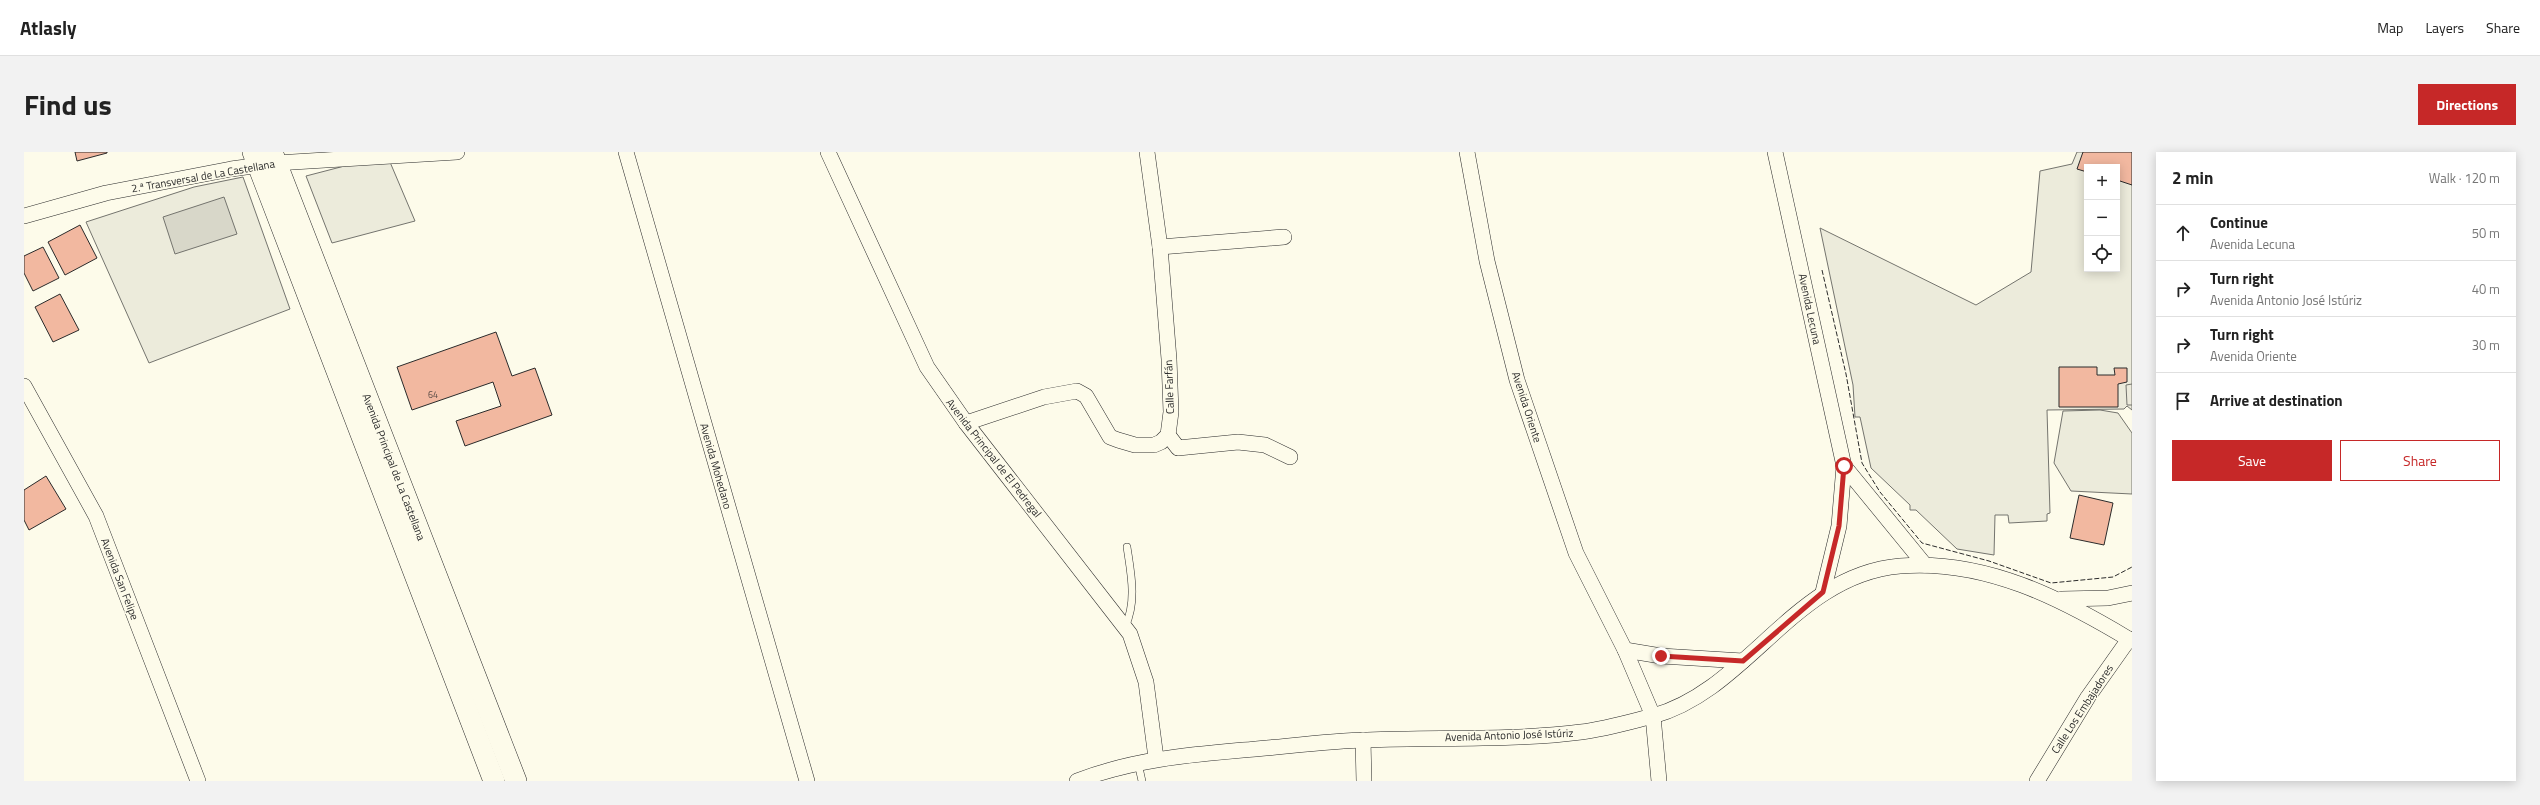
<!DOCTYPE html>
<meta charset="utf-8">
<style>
:root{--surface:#fff;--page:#f2f2f2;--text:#222;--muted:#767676;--line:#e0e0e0;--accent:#c62828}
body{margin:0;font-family:"Titillium Web",sans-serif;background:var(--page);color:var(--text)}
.controls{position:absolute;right:12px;top:12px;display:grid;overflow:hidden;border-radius:0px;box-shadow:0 2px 10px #0003}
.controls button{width:36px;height:36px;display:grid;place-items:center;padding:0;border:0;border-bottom:1px solid var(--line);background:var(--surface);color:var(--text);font:20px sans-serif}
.stop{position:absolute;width:12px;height:12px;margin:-9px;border:3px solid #c62828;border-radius:50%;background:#fff}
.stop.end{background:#c62828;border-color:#fff;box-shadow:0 1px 4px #0008}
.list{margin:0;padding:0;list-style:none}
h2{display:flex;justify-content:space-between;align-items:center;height:52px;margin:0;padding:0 16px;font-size:17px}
h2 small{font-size:13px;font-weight:400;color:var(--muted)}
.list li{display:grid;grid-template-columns:26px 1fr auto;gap:12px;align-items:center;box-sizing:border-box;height:56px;padding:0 16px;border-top:1px solid var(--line)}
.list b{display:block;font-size:15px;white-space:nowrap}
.list p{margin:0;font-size:13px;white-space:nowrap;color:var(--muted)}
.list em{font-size:13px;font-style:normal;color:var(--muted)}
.actions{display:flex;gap:8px;padding:12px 16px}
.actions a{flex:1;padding:9px 0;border:1px solid var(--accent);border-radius:0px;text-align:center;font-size:14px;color:var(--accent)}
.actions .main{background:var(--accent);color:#fff}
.icon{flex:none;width:22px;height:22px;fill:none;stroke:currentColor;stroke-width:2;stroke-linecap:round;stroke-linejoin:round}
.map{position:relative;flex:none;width:2108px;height:629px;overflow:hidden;border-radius:0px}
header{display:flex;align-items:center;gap:24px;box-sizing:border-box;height:56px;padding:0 20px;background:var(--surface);border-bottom:1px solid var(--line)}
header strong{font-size:19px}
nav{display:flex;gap:22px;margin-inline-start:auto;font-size:14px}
.intro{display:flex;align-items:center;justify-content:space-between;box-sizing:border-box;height:96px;padding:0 24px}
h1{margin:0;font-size:28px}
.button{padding:10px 18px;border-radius:0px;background:var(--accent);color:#fff;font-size:14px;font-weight:700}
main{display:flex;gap:24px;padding:0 24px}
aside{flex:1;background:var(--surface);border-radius:0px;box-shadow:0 2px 10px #0003}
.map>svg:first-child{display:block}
.green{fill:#ecebdb;stroke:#74746e;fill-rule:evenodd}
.parking{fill:#eceadb;stroke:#74746e}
.water{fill:#d8d7c9;stroke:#74746e}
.building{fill:#f2b8a0;stroke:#2b2b2b}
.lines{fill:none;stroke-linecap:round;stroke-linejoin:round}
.lane-casing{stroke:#2b2b2b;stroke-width:8}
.street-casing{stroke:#2b2b2b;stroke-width:16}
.secondary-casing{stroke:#2b2b2b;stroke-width:22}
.lane{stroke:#fdfbea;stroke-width:7}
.street{stroke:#fdfbea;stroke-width:15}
.secondary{stroke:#fdfbea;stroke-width:21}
.fence{stroke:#2b2b2b;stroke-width:1;stroke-dasharray:5 2;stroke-linecap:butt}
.route{stroke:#c62828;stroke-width:5}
.labels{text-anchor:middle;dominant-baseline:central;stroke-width:3;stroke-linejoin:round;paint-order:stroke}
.number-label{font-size:9px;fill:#5d4e48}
.street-label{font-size:11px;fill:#2b2b2b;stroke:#fdfbea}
</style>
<header>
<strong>Atlasly</strong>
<nav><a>Map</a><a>Layers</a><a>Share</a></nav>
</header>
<div class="intro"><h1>Find us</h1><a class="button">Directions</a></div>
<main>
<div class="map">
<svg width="2108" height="629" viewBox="0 0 2108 629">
<rect width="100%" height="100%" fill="#fdfbea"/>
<g class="green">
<path d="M2053,0h55v258l-5,-4 -3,3 -77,1 3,103 -3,1v7l-38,2 -1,-8h-13l-1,40 -37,-6 -41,-39h-6v-5l-39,-37 -11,-51h-5l-2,-32 -33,-157 156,77 55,-33 9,-101 32,-7zM2063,15h30v102h-30z"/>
<path d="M363,3l28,66 -83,22 -26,-67z"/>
<path d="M219,25l47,132 -141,54 -63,-141 108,-35z"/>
<path d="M2076,258l18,3 14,20v61l-61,-3 -17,-28 9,-52z"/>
</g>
<path class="parking" d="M2108,232v21h-5l-1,-20z"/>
<path class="water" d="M200,45l13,37 -62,20 -12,-37z"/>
<g class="building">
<path d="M51,0h32v1l-30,8z"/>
<path d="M2059,0h49v33l-15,-5v-13h-30v5l-10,-3z"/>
<path d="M56,73l17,33 -32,17 -17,-33z"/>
<path d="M19,95l16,31 -26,13 -9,-18v-17z"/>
<path d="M36,142l19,36 -26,12 -18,-35z"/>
<path d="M472,180l16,44 23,-8 17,47 -87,31 -9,-25 45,-15 -8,-24 -81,28 -15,-43z"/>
<path d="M2035,215h38v8h18l-1,-7h13v14l-9,2v23h-59z"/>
<path d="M22,324l20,33 -37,21 -5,-10v-30z"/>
<path d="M2055,343l34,8 -9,42 -34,-7z"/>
</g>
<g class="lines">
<defs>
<g id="lane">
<path d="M1101,475c12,-26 6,-53 2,-80"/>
<path d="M1114,611l4,18"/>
</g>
<g id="street">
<path d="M602,0l181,629"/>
<path d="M804,0l99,215 39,56 164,211 16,48 10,76"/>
<path d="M1443,0l20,109 30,119 59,173 49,97 28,66 6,65"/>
<path d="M1751,0l69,314 -5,60 -16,66"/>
<path d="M0,64l82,-23 125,-24 45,-6 181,-11"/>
<path d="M1136,95l124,-10"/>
<path d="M0,234l72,130 102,265"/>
<path d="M942,271l78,-26 33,-6 9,5 24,41 8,3 17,5h19l7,-3 7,-7 3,-23 -2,-53 -9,-112 -13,-95"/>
<path d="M1144,283l10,13 60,-6 27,3 25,12"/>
<path d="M1820,314l81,99"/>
<path d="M2038,447l46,-1 24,-5"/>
<path d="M1601,498l36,6 82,5"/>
<path d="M1339,588l1,41"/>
<path d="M1053,629c54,-21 109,-26 166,-31 41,-3 82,-9 124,-10 71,-3 143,1 214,-8 24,-3 48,-10 72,-16 95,-26 141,-141 247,-150 85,-7 161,32 232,75"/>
<path d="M2013,629l51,-84 41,-58"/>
</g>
<g id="secondary">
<path d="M229,0l241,629"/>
<path d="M248,0l244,629"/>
</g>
</defs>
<use href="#lane" class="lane-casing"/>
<use href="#street" class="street-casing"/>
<use href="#secondary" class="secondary-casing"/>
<use href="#lane" class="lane"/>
<use href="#street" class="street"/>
<use href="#secondary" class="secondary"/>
<path class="fence" d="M1798,118l24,104 16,89 18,29 42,51 67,18 62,22 62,-6 19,-10"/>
</g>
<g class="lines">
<path class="route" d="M1637,504l82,5 80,-69 16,-66 5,-60"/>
</g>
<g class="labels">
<g class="number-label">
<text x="409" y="242">64</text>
</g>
<g class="street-label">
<text transform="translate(179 24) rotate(-10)">2.ª Transversal de La Castellana</text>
<text transform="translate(1786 157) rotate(78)">Avenida Lecuna</text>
<text transform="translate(1145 235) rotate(-92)">Calle Farfán</text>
<text transform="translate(1503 255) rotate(72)">Avenida Oriente</text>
<text transform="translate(970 306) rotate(52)">Avenida Principal de El Pedregal</text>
<text transform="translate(692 314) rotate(74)">Avenida Mohedano</text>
<text transform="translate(370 315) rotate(69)">Avenida Principal de La Castellana</text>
<text transform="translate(96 427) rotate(69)">Avenida San Felipe</text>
<text transform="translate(2058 557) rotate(-57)">Calle Los Embajadores</text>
<text transform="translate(1485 583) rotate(-2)">Avenida Antonio José Istúriz</text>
</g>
</g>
</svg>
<div class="controls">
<button>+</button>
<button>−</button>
<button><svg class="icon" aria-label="locate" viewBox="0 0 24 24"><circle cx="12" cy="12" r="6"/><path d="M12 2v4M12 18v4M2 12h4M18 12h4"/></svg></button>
</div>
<div class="stop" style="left:1820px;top:314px"></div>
<div class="stop end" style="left:1637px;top:504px"></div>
</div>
<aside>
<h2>2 min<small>Walk · 120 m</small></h2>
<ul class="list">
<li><svg class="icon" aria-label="ahead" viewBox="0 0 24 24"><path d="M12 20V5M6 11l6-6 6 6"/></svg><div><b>Continue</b><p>Avenida Lecuna</p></div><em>50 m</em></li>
<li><svg class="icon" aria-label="right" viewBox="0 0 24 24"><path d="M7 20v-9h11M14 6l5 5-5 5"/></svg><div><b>Turn right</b><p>Avenida Antonio José Istúriz</p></div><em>40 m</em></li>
<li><svg class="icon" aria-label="right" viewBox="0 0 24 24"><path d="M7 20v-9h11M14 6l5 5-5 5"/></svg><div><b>Turn right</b><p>Avenida Oriente</p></div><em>30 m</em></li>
<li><svg class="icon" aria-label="arrive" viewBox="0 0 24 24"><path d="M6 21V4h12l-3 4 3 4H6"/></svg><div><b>Arrive at destination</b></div></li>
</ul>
<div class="actions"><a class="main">Save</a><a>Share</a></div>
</aside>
</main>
